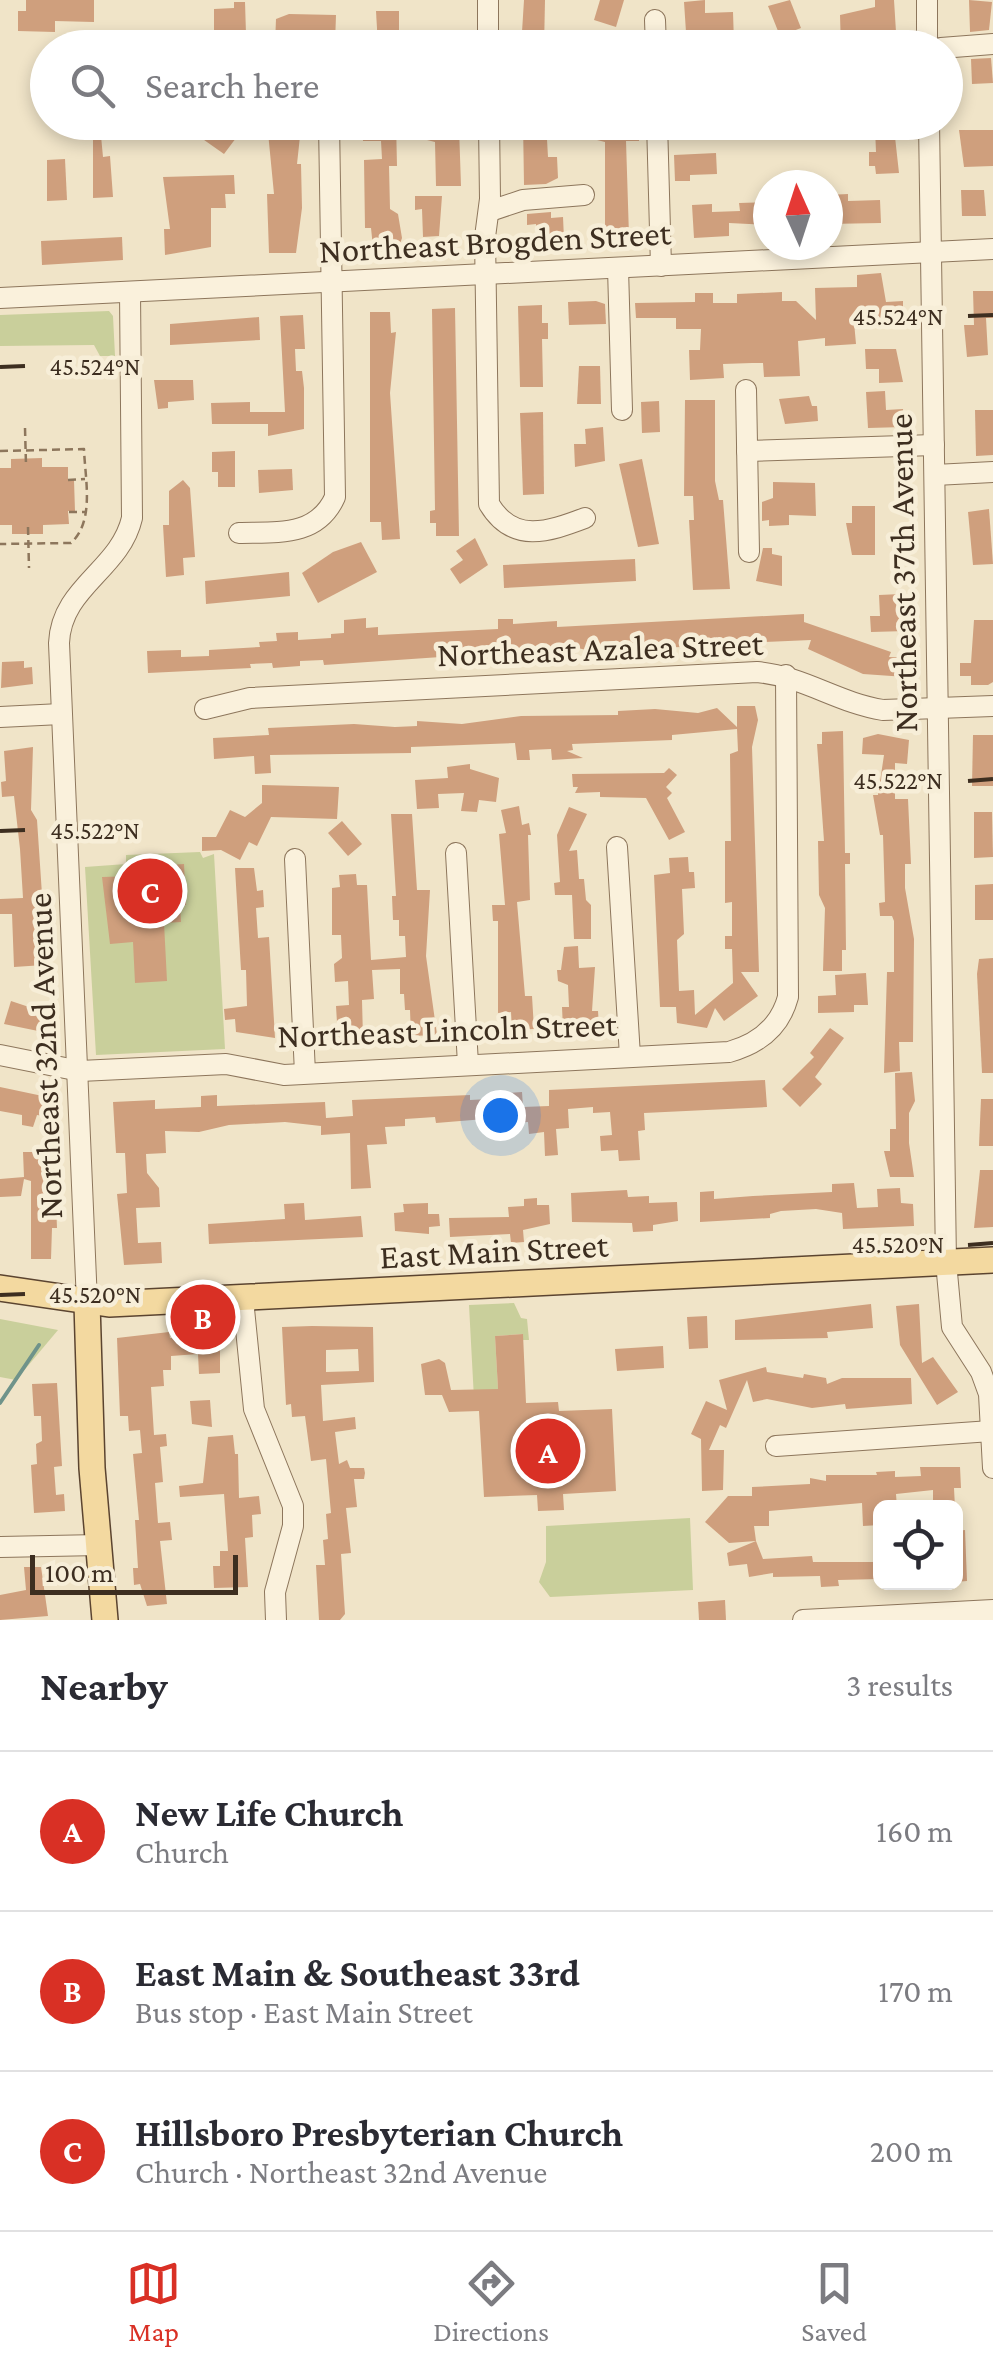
<!DOCTYPE html>
<meta charset="utf-8">
<style>
:root{--surface:#fff;--page:#f7f7f7;--text:#2b2b33;--muted:#7c7c81;--line:#e1e1e2;--accent:#d93025}
body{margin:0;font-family:"Crimson Pro",serif;background:var(--page);color:var(--text)}
.controls{position:absolute;right:30px;bottom:30px;display:grid;overflow:hidden;border-radius:15px;box-shadow:0 5px 15px #0003}
.controls button{width:90px;height:90px;display:grid;place-items:center;padding:0;border:0;border-bottom:2px solid var(--line);background:var(--surface);color:var(--text);font:50px sans-serif}
.compass{position:absolute;left:753px;top:170px;width:90px;height:90px;border-radius:50%;background:var(--surface);box-shadow:0 5px 15px #0003;rotate:357deg}
.scale{position:absolute;left:30px;bottom:25px;width:208px;box-sizing:border-box;padding-left:10px;border:5px solid #3d2e20;border-top:0;font-size:28px;line-height:35px;white-space:nowrap;color:#3d2e20;-webkit-text-stroke:8px #f7eed8;paint-order:stroke}
.you{position:absolute;left:500px;top:1115px;width:35px;height:35px;margin:-25px;border:8px solid #fff;border-radius:50%;background:#1a73e8;box-shadow:0 0 0 15px #1a73e833}
.badge{display:grid;place-items:center;width:65px;height:65px;border-radius:50%;background:var(--accent);color:#fff;font-size:32px;font-weight:700}
.pin{position:absolute;translate:-50% -50%;border:5px solid #fff;box-shadow:0 2px 10px #0006}
.list{margin:0;padding:0;list-style:none}
h2{display:flex;justify-content:space-between;align-items:center;height:130px;margin:0;padding:0 40px;font-size:42px}
h2 small{font-size:32px;font-weight:400;color:var(--muted)}
.list li{display:grid;grid-template-columns:65px 1fr auto;gap:30px;align-items:center;box-sizing:border-box;height:160px;padding:0 40px;border-top:2px solid var(--line)}
.list b{display:block;font-size:38px;white-space:nowrap}
.list p{margin:0;font-size:32px;white-space:nowrap;color:var(--muted)}
.list em{font-size:32px;font-style:normal;color:var(--muted)}
.icon{flex:none;width:55px;height:55px;fill:none;stroke:currentColor;stroke-width:2;stroke-linecap:round;stroke-linejoin:round}
.map{position:relative;flex:none;width:993px;height:1620px;overflow:hidden}
.search{position:absolute;background:var(--surface);box-shadow:0 5px 15px #0003;left:30px;right:30px;top:30px;height:110px;display:flex;align-items:center;gap:25px;box-sizing:border-box;padding:0 35px;border-radius:55px;color:var(--muted);font-size:38px}
.sheet{height:610px;background:var(--surface)}
nav{display:flex;justify-content:space-around;align-items:center;box-sizing:border-box;height:140px;border-top:2px solid var(--line);background:var(--surface);font-size:28px;color:var(--muted)}
nav a{display:grid;justify-items:center;gap:5px}
nav .on{color:var(--accent)}
.map>svg:first-child{display:block}
.green{fill:#c9cf9b}
.lines{fill:none;stroke-linecap:round;stroke-linejoin:round}
.stream{stroke:#6f938a;stroke-width:4}
.building{fill:#cf9f7d;fill-rule:evenodd}
.minor-casing{stroke:#8d765c;stroke-width:22}
.major-casing{stroke:#5b4430;stroke-width:28}
.path{stroke:#8d765c;stroke-width:2.5;stroke-dasharray:8 5;stroke-linecap:butt}
.minor{stroke:#faf1dc;stroke-width:20}
.major{stroke:#f3d9a0;stroke-width:25}
.ticks{fill:none;stroke:#3d2e20;stroke-width:4}
.labels{text-anchor:middle;dominant-baseline:central;stroke-width:9;stroke-linejoin:round;paint-order:stroke}
.street-label{font-size:35px;fill:#3d2e20;stroke:#f7eed8}
.ticks-label{font-size:25px;text-anchor:middle;fill:#3d2e20;stroke:#f7eed8;stroke-width:9;stroke-linejoin:round;paint-order:stroke}
</style>
<div class="map">
<svg width="993" height="1620" viewBox="0 0 993 1620">
<rect width="100%" height="100%" fill="#f0e4c8"/>
<g class="green">
<path d="M109,311l4,5 2,40h-15l-6,-11 -94,1v-31z"/>
<path d="M200,852l3,6 11,-4 11,195 -129,6 -11,-188 41,-3v-9z"/>
<path d="M514,1303l7,15 6,1 2,21h-6l-1,-6 -27,2 3,53 -24,10 -5,-94z"/>
<path d="M0,1319l58,11 -42,50 -16,-3z"/>
<path d="M690,1518l3,72 -143,7 -11,-15 7,-20v-36z"/>
</g>
<g class="lines">
<path class="stream" d="M0,1403l39,-58"/>
</g>
<g class="building">
<path d="M26,0h68v22l-39,-1v11l-37,-1v-20h8z"/>
<path d="M524,0h21l-1,48h-23z"/>
<path d="M600,0h24l-8,27 -22,-7z"/>
<path d="M705,0v13l28,-1 1,31 -47,4 -3,-45z"/>
<path d="M790,0l11,28 -21,8 -12,-30z"/>
<path d="M875,0h19l2,32 -21,2 1,14h-35l-1,-33 35,-8z"/>
<path d="M969,0l23,2 -3,28 -19,2z"/>
<path d="M234,2h11l1,32 -32,1v-26l20,-1z"/>
<path d="M376,11h23v35h-21z"/>
<path d="M289,14l47,1 -1,29h-60l1,-25z"/>
<path d="M991,58l2,25 -21,1 -1,-25z"/>
<path d="M78,122h32l-9,14 2,21 7,-1 3,41 -20,1v-66z"/>
<path d="M203,122h20l16,12 -15,20 -27,-19z"/>
<path d="M267,122h32l2,5 -4,37h4l1,44 -6,45h-27l-2,-59h7z"/>
<path d="M362,122h34l1,44h-8l1,43 8,5 4,24 -3,9h-26l-2,-19h-6l-1,-68 18,-1 -1,-18h-18z"/>
<path d="M423,122l36,5 2,59h-25l-1,-44 -12,-3z"/>
<path d="M523,122h23l2,35h9l1,21 -12,6 -22,1z"/>
<path d="M598,122h28l-1,6h14v13h-13l3,95h-24v-94l-12,-3z"/>
<path d="M875,128h19l5,45 -23,1 -1,-8h-6v-14h7z"/>
<path d="M959,130h34v36l-29,1z"/>
<path d="M716,153l1,21 -27,1v6h-15l-1,-26z"/>
<path d="M65,159l2,41 -20,1v-41z"/>
<path d="M234,175l1,19h-10l1,14h-15v39l-46,8 -1,-26h6l-7,-52z"/>
<path d="M961,190h23l2,26h-24z"/>
<path d="M848,194v7l32,-1 1,23 -53,1v-29z"/>
<path d="M415,196h27l-3,40 -16,1 -1,-28 -7,1z"/>
<path d="M768,202v23l-39,-2v13l-35,2 -2,-33 20,-1v8l28,-1 -1,-8z"/>
<path d="M551,212v6l12,-1 1,22h-28v-15l-9,1v-11z"/>
<path d="M122,237l1,23 -81,5 -1,-24z"/>
<path d="M881,273l5,29 17,-1v20l-49,1 2,22 -31,2v-8l-27,3 2,35 -36,1 -1,-14h-11l-29,1 1,14 -34,2 -1,-30h11l1,-21h-25v-11h-40l-1,-15 60,-1v-9h18v10h24v-9l45,-2v9h14l20,19 -1,-32 42,-1v-12z"/>
<path d="M973,291h20v27h-7l2,37 -21,2 -3,-32h10z"/>
<path d="M596,301l9,3 1,20 -37,1 -1,-23z"/>
<path d="M542,305v18h6v16h-6l1,48h-23l-2,-81z"/>
<path d="M455,308l4,228h-23v-13h-6v-12l5,-1 -3,-201z"/>
<path d="M370,312h20l1,21 5,-1 -6,61 10,146 -18,1 -1,-18h-11z"/>
<path d="M303,315l2,34h-10l1,22h6l2,17v41l-36,7v-12h-56l-1,-21 39,-1v10h35l-5,-96z"/>
<path d="M259,317l1,23 -90,5v-21z"/>
<path d="M865,349h31l7,33 -24,1v-14h-13z"/>
<path d="M579,366h21l1,38h-24z"/>
<path d="M154,380h39l1,20 -26,2v6l-10,1z"/>
<path d="M885,391l1,19 17,-1 1,18 -36,1 -2,-36z"/>
<path d="M809,396l3,10h5l1,15 -33,3 -6,-25z"/>
<path d="M685,400h30v81l4,19h4l7,89 -37,1 -4,-70h5l-1,-24h-9z"/>
<path d="M659,401l1,31 -18,1 -1,-31z"/>
<path d="M975,410h18v45l-17,1z"/>
<path d="M543,412l1,82 -21,1 -3,-82z"/>
<path d="M603,427l2,34 -30,6 -1,-23h12l-1,-15z"/>
<path d="M235,451v36h-17v-15h-6v-20z"/>
<path d="M42,458v9h26v14l6,-1 1,31h-7l1,13 -26,1v9h-31v-9h-12v-57h11v-9z"/>
<path d="M642,459l17,85 -21,3 -19,-83z"/>
<path d="M292,469l1,21 -34,3 -1,-23z"/>
<path d="M183,480l7,8 5,69 -12,1 1,17 -18,2 -3,-52h6v-34z"/>
<path d="M773,482l42,1 1,33 -27,-1v10l-20,1v-6l-7,1v-19l11,-4z"/>
<path d="M852,506h23v49h-23l-6,-32h6z"/>
<path d="M989,509l4,55 -20,1 -5,-53z"/>
<path d="M475,538l13,27 -28,19 -10,-15 13,-9 -7,-9z"/>
<path d="M361,542l16,30 -59,31 -16,-30 31,-21z"/>
<path d="M763,548h9v6l10,2v30l-26,-5z"/>
<path d="M635,559l1,22 -132,7 -1,-23z"/>
<path d="M289,572l1,24 -84,8 -1,-23z"/>
<path d="M901,594l6,37 -36,1 -1,-16h10l-1,-21z"/>
<path d="M804,614v8l87,30 -2,5 19,1 -2,19 -43,-3 -55,-25 3,-9 -46,2v-5l-82,6v4l-97,3 -12,-3 -24,1v5l-23,2v-4l-203,14 -1,-5 -23,1v5l-27,2 -1,-5 -22,1 1,4 -103,5 -1,-22 34,-1v7l28,-1v-6l51,-3 -1,-5 18,-1 -1,-8 22,-1v8l33,-2v-4l13,-1v-13l22,-2v10l12,-1v8l120,-6v-10h15v5l44,-3v6z"/>
<path d="M974,620h19v62l-5,3h-17v-9h-11v-13h11z"/>
<path d="M24,661v7l8,-1 1,17 -32,4 1,-26z"/>
<path d="M737,706h18l3,14 -6,27 7,225h-18l17,24 -34,25 -9,-13 -8,20 -30,-5 -1,-16h-16l-6,-132 16,-2 -1,-15 19,-1 1,15h5l1,16 -13,1 2,45 -7,6 2,51 15,-1 1,25 38,-32 -1,-34h-7v-13h7v-34l-7,1v-62h6l-1,-87 8,-3 -1,-22 -65,6v5l-100,4 1,6 -6,1 16,7 -31,2 -1,-11 -22,1 1,10h-13l-2,-17 -104,4v6l-141,2 1,18 -16,1 -1,-18 -40,3 -1,-21 56,-3 -1,-7 86,-4 41,3 22,-1v-5l45,3 59,-8 97,-1v-4l37,-2 43,4 19,-5 20,19z"/>
<path d="M843,731l2,122h5v11h-5l1,86h-4v21h-19l2,-63 -6,-13 -1,-54h6l-7,-97h5v-12z"/>
<path d="M878,734l31,6 -2,24 -12,-1v36h13l3,65h-6v24l9,51 -1,103h-14l1,29 -16,2 3,-101h7v-51l-2,-5h-12l-1,-13 6,-1 -2,-67h-3l-7,-40h5l6,-40 -22,-1 1,-16z"/>
<path d="M973,735h20v51h-21z"/>
<path d="M33,747l-2,63 6,10 9,134 -2,11 -30,2 -2,-53h-12v-15l23,-1 -3,-49 -6,-53 -12,1 -1,-15 5,-1 -2,-30z"/>
<path d="M470,764v5l29,9 -3,24 -17,-2 -2,12 -16,-1 3,-18 -26,1 1,14 -22,1 -2,-29 33,-2 -1,-11z"/>
<path d="M669,768l8,7 -11,12 6,6 -5,5 18,34 -16,8 -23,-42 -46,-1v-5l-25,1 3,-6h-5l-1,-13 92,-1z"/>
<path d="M262,785l77,2 -2,32 -66,-2 -14,29 -8,-4 -9,18 -19,-10 -19,1v-14h14l14,-27 15,7 17,-14z"/>
<path d="M519,806l3,19 7,-2 2,12h-3l2,65 -13,2 8,94h7l2,33 -22,1 -1,-18 -13,1v-92h-5l-1,-16h13l-6,-71 7,-1 -5,-23z"/>
<path d="M569,807l18,7 -18,37 8,-1 2,29h5l2,21 5,5v34h-17l-2,-44h-17l-1,-12 6,-1 -3,-47z"/>
<path d="M974,812h18l1,45 -19,1z"/>
<path d="M391,814h21l5,76h13l-4,66 11,79 -26,1 -1,-26h-5l-1,-16h-4v-25l-28,1 2,29 -12,1 1,38 -25,1 -2,-33 13,-1 -1,-24 -13,1 -1,-18 8,-6 -1,-23h-9v-47l8,-1 -1,-12 17,-1 1,11h10l4,75 35,-3 -1,-21h-6v-16h-6l-1,-24h4z"/>
<path d="M342,821l20,23 -14,12 -20,-23z"/>
<path d="M184,864l2,41h-6l1,17 -17,1 3,58 -32,2 -2,-41 -23,2 -8,-67 34,-1 -1,-9z"/>
<path d="M235,868h19l3,23 6,-1 1,17 -8,1 2,30 11,-1 6,101 -39,-6 -1,-13 -10,1 -1,-11 23,-3 -1,-36h-5z"/>
<path d="M993,884v36h-18v-35z"/>
<path d="M578,946l1,22 16,-1 -3,44h6l1,15 -36,3 -1,-22h7l-1,-22 -10,-4 -1,-11h4l3,-23z"/>
<path d="M993,958v115h-11l-5,-99 2,-15z"/>
<path d="M866,973l2,32h-14v7l-36,1v-17l18,-1 -1,-20z"/>
<path d="M11,1001l36,12 -4,19 -39,-8z"/>
<path d="M830,1028l14,10 -29,39 7,7 -22,23 -18,-18 32,-32 -4,-4z"/>
<path d="M912,1072l3,29 -6,12v30l5,34h-24l-6,-26h6v-22h6l-1,-56z"/>
<path d="M765,1080l2,27 -123,6 1,17 -7,1 2,29 -21,1 -1,-11 -17,1 -1,-15 12,-1 -2,-23 -17,1v-6l-25,2 1,19 -13,1 2,26 -13,1 -1,-24 -15,2 -1,-12 -31,2v-6l-61,5 -1,-6 -30,2v7l-20,1 2,17 -20,1 4,43 -20,1 -1,-56 -29,2v-9l-36,-4 -56,3 -30,7 -34,-1 1,22 -20,1 1,19 12,15 1,19 -24,1 2,35 23,-1 1,21 -38,2 -7,-71 10,-1 -2,-40h-9l-3,-51 42,-2v9l46,-2v-11l16,-1v11l108,-4 1,16 27,-2 -1,-16 118,-5v5l38,-2 -1,-5 15,-1 1,15 26,-1v-16z"/>
<path d="M0,1087l52,11 -3,19 -12,-2 -4,12 -11,-2v-10l-22,-4z"/>
<path d="M981,1099h12v47h-14z"/>
<path d="M23,1152h21l1,28h10l2,48h-5l-1,31h-20v-78l-7,-2 -3,17 -21,1v-18l24,-2z"/>
<path d="M980,1170h13v57l-19,1z"/>
<path d="M854,1183l3,25 21,-1 -1,-18 23,-1 1,15 12,1 1,22 -71,3 -1,-16 -26,-4 -35,2 -11,3v4l-70,4v-30l14,-1v8l39,-3 79,-4v-8z"/>
<path d="M627,1190l1,7 21,-1v7l28,-1 1,19 -25,4v6l-20,1 -1,-9 -60,-1 -1,-29z"/>
<path d="M537,1198v7h12l1,19 -27,6 1,12 -13,1 -1,-9 -60,3 -1,-19 60,-1 -1,-10 16,-1v-7z"/>
<path d="M304,1203l1,17 56,-4 2,21 -154,7 -1,-20 77,-5 -1,-15z"/>
<path d="M428,1203v11h11l1,12 -11,1v7l-34,-3 -1,-18 10,-1 -1,-8z"/>
<path d="M871,1304l2,24 -46,4 1,6 -93,2v-20z"/>
<path d="M919,1304l3,59 11,-6 25,35 -21,13 -37,-60 -4,-39z"/>
<path d="M707,1316l1,32 -19,1 -2,-32z"/>
<path d="M312,1326l61,1 1,55 -53,3 2,36 32,-4 1,12 -21,3 4,32 8,-4 3,8h14l1,5 -1,6h-10l3,28 -11,1 5,45 -10,1 4,60 -5,6h-21l-3,-55h9l-2,-25 5,-1 -2,-25 5,-1 -5,-54 -15,2 -6,-45 -13,1 -1,-13 -5,1 -4,-78zM358,1349l1,22 -33,1v-22z"/>
<path d="M220,1330v43l-21,1 -1,-20 -27,2v14h-8l1,16 -13,1 3,48 12,-1 1,12 -7,1 3,35 -8,1 3,40 12,-1 2,18 -12,1 7,63 -20,2 -7,-22 -6,1 -1,-17h5l-3,-48h4l-6,-66 9,-1 -2,-23 -11,1 -1,-15h-8l-3,-78 52,-6 1,6 28,-1 -1,-6z"/>
<path d="M523,1334l3,69 32,-1 1,9 53,-2 4,82 -53,3 1,16 -26,1 -1,-16 -53,2 -5,-86 -30,1 -7,-17h-17l-4,-31 18,-5 6,4 6,27 47,-1 -3,-53z"/>
<path d="M663,1346l1,22 -47,3 -2,-22z"/>
<path d="M766,1367l1,5 36,6 1,-4 22,4 1,6 15,-6h69l1,26 -66,5 -1,-5 -33,4 -45,-9 -14,3 -6,-22 -21,48 -6,-3 -11,25h15l-1,40 -21,1 -1,-52 -10,-5 15,-33 21,9 -8,-30z"/>
<path d="M57,1383l5,83 -8,1 2,28 8,-1 1,17 -31,2 -3,-48 6,-1 -1,-20 6,-3 -1,-25h-7l-2,-32z"/>
<path d="M210,1400l2,27 -20,-3 -2,-23z"/>
<path d="M233,1435l2,19h3l1,44 20,-2 2,18 -9,1 1,22 -8,1 3,49 -34,1 -1,-22h7v-15h8l-4,-57 -44,3 -1,-11 24,-3 5,-46z"/>
<path d="M920,1467h40l1,21h-7l1,20h-22v-18l-37,4 1,14h-17v17l-17,1 -1,-23 -93,8v15h-15l2,15 -27,2 -24,-21 23,-26h24v-9l58,-3v-6l16,3v-6h51l-1,-3 19,-1v6l26,-1z"/>
<path d="M965,1530l2,51 -11,1v-51z"/>
<path d="M756,1541l7,18 49,-3 1,6h67v17l-42,1 1,6 -18,1 -1,-11 -47,1v-4l-24,4 -2,-13 -18,2 -2,-13z"/>
<path d="M24,1567h17l7,49 -48,4v-25l26,-5z"/>
<path d="M725,1600l1,20h-27l-1,-18z"/>
</g>
<g class="lines">
<defs>
<g id="minor">
<path d="M927,0v48"/>
<path d="M655,20l1,28"/>
<path d="M488,48v-48"/>
<path d="M941,48l52,-4"/>
<path d="M489,122l1,77 -5,38 4,267c24,40 59,28 96,14"/>
<path d="M657,122l4,144"/>
<path d="M929,122l17,1140 6,65 29,45 8,22 4,74"/>
<path d="M490,211l33,-11 61,-5"/>
<path d="M618,268l4,142"/>
<path d="M0,298l993,-49"/>
<path d="M746,390l3,162"/>
<path d="M747,451l187,-6"/>
<path d="M935,475l58,-3"/>
<path d="M239,533c39,-1 78,4 96,-36l-6,-375"/>
<path d="M205,709l45,-11 507,-26c46,4 81,31 126,38l110,-4"/>
<path d="M0,717l61,-3"/>
<path d="M617,847l13,209"/>
<path d="M456,853l12,211"/>
<path d="M295,859l10,214"/>
<path d="M0,1055l80,16 146,-7 58,11 445,-23c29,-8 51,-25 59,-55l-2,-322"/>
<path d="M243,1299l11,110 39,97v20l-18,66 1,28"/>
<path d="M87,1303l-28,-660c2,-56 61,-73 73,-125l-2,-226"/>
<path d="M776,1446l215,-15"/>
<path d="M0,1547l99,-2"/>
<path d="M803,1620l190,-10"/>
</g>
<g id="major">
<path d="M0,1288l109,16 884,-44"/>
<path d="M87,1303l5,165 13,152"/>
</g>
</defs>
<use href="#minor" class="minor-casing"/>
<use href="#major" class="major-casing"/>
<g class="path">
<path d="M25,428l1,37"/>
<path d="M0,451l84,-2c1,30 11,72 -13,94l-71,1"/>
<path d="M68,480l17,-1"/>
<path d="M69,512h17"/>
<path d="M28,527l1,41"/>
</g>
<use href="#minor" class="minor"/>
<use href="#major" class="major"/>
</g>
<path class="ticks" d="M968,316l25,-1M0,367l25,-1M968,781l25,-2M0,831l25,-1M968,1245l25,-2M0,1295l25,-1"/>
<g class="labels">
<g class="street-label">
<text transform="translate(495 242) rotate(-3)">Northeast Brogden Street</text>
<text transform="translate(903 573) rotate(-91)">Northeast 37th Avenue</text>
<text transform="translate(600 649) rotate(-2)">Northeast Azalea Street</text>
<text transform="translate(447 1030) rotate(-2)">Northeast Lincoln Street</text>
<text transform="translate(45 1056) rotate(-92)">Northeast 32nd Avenue</text>
<text transform="translate(494 1251) rotate(-3)">East Main Street</text>
</g>
</g>
<g class="ticks-label">
<text x="898" y="325">45.524°N</text>
<text x="95" y="375">45.524°N</text>
<text x="898" y="789">45.522°N</text>
<text x="95" y="839">45.522°N</text>
<text x="898" y="1253">45.520°N</text>
<text x="95" y="1303">45.520°N</text>
</g>
</svg>
<div class="controls">
<button><svg class="icon" aria-label="locate" viewBox="0 0 24 24"><circle cx="12" cy="12" r="6"/><path d="M12 2v4M12 18v4M2 12h4M18 12h4"/></svg></button>
</div>
<svg class="compass" viewBox="-18 -18 36 36"><path d="M0-13l5 13h-10z" fill="#e53935"/><path d="M0 13l5-13h-10z" fill="#7c7c81"/></svg>
<div class="scale">100 m</div>
<div class="you"></div>
<div class="pin badge" style="left:548px;top:1451px">A</div>
<div class="pin badge" style="left:203px;top:1317px">B</div>
<div class="pin badge" style="left:150px;top:891px">C</div>
<div class="search"><svg class="icon" aria-label="search" viewBox="0 0 24 24"><circle cx="10" cy="10" r="6"/><path d="M15 15l6 6"/></svg>Search here</div>
</div>
<section class="sheet">
<h2>Nearby<small>3 results</small></h2>
<ul class="list">
<li><span class="badge">A</span><div><b>New Life Church</b><p>Church</p></div><em>160 m</em></li>
<li><span class="badge">B</span><div><b>East Main &amp; Southeast 33rd</b><p>Bus stop · East Main Street</p></div><em>170 m</em></li>
<li><span class="badge">C</span><div><b>Hillsboro Presbyterian Church</b><p>Church · Northeast 32nd Avenue</p></div><em>200 m</em></li>
</ul>
</section>
<nav>
<a class="on"><svg class="icon" aria-label="map" viewBox="0 0 24 24"><path d="M3 6l6-2 6 2 6-2v14l-6 2-6-2-6 2zM9 4v14M15 6v14"/></svg>Map</a>
<a><svg class="icon" aria-label="directions" viewBox="0 0 24 24"><path d="M12 3l9 9-9 9-9-9zM9 14v-3h6M13 9l2 2-2 2"/></svg>Directions</a>
<a><svg class="icon" aria-label="saved" viewBox="0 0 24 24"><path d="M7 4h10v16l-5-4-5 4z"/></svg>Saved</a>
</nav>
